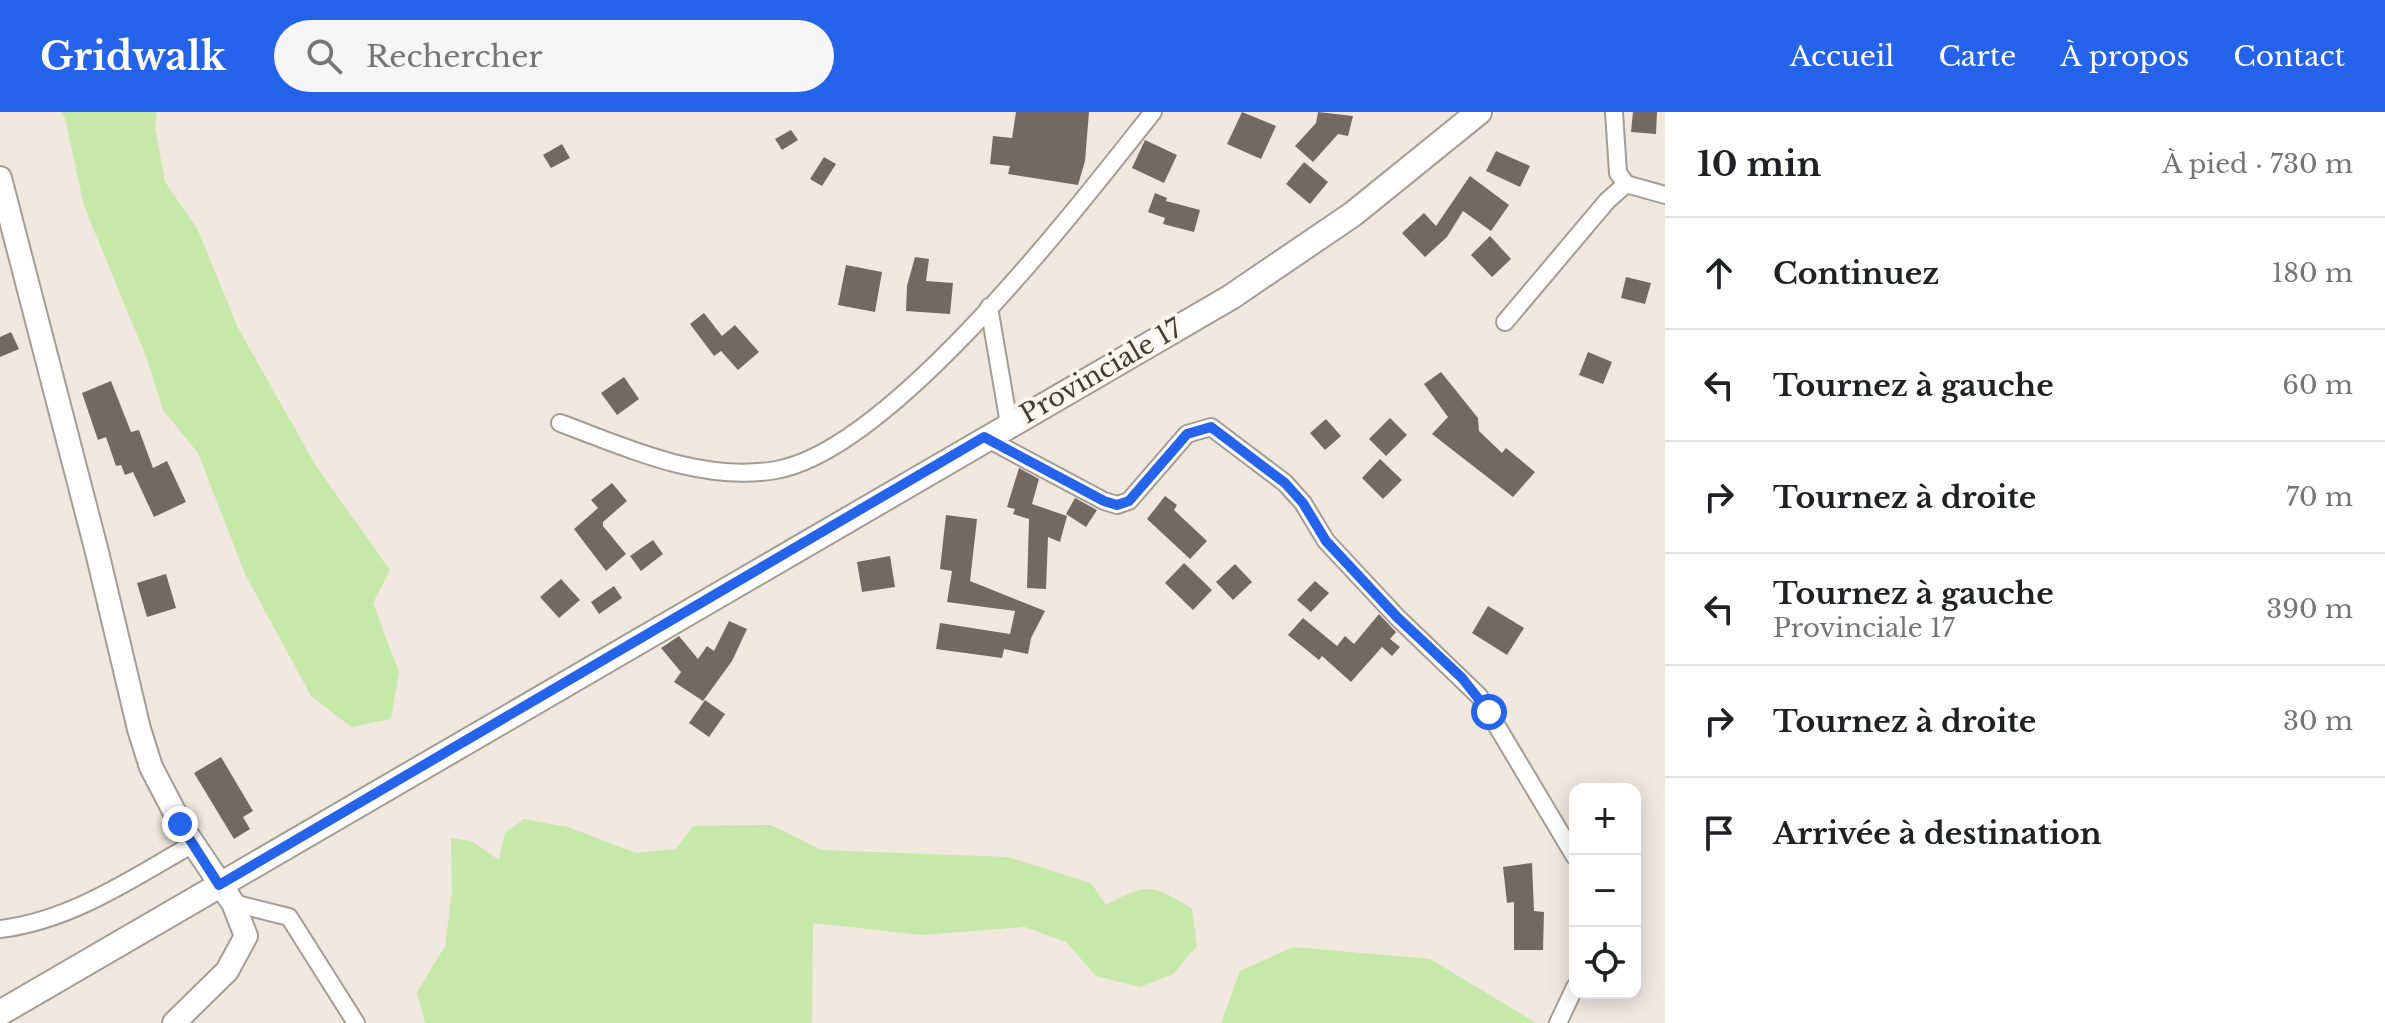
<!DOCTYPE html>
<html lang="fr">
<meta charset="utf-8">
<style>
:root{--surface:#fff;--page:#f6f6f6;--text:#202124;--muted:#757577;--line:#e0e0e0;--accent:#2563eb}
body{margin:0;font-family:"Libre Baskerville",serif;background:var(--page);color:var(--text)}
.controls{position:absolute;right:24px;bottom:24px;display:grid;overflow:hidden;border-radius:16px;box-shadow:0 4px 20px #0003}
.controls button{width:72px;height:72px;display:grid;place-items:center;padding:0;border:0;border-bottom:2px solid var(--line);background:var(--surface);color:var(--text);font:40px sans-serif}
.stop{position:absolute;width:24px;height:24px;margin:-18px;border:6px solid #2563eb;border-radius:50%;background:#fff}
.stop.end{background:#2563eb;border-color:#fff;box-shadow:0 2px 8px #0008}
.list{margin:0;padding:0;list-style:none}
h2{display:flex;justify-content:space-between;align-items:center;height:104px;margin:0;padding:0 32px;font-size:34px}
h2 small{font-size:26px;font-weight:400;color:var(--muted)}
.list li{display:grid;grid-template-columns:52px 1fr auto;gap:24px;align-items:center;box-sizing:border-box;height:112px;padding:0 32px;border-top:2px solid var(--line)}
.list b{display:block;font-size:30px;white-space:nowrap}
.list p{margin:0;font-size:26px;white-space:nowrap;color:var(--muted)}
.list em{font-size:26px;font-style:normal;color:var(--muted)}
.icon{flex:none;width:44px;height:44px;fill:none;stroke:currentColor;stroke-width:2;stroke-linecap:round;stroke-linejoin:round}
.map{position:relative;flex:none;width:1665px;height:911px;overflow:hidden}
header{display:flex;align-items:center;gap:48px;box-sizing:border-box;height:112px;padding:0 40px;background:var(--accent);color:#fff}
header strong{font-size:38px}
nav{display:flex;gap:44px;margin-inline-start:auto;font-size:28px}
.search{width:560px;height:72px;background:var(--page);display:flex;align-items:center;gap:20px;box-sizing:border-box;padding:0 28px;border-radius:44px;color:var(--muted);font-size:30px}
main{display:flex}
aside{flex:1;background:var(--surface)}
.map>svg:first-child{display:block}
.green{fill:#c6e8aa}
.building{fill:#746864}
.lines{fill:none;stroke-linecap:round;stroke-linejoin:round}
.street-casing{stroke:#a49d93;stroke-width:20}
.secondary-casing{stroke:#a49d93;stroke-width:26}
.primary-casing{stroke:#a49d93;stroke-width:28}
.street{stroke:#fff;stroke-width:16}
.secondary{stroke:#fff;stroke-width:22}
.primary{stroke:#fff;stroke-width:24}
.route{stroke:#2563eb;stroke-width:10}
.labels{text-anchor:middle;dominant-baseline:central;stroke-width:8;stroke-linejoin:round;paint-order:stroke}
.street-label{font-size:26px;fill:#3f3c38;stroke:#fef6ec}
</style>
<header>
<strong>Gridwalk</strong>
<div class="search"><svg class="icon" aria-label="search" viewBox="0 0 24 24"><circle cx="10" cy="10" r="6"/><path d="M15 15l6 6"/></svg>Rechercher</div>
<nav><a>Accueil</a><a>Carte</a><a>À propos</a><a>Contact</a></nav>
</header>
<main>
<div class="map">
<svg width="1665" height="911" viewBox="0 0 1665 911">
<rect width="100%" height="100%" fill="#f0e8df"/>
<g class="green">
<path d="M61,0h96l-2,16 10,54 32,46 41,100 78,138 74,104 -17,33 26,69 -8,47 -40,8 -40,-31 -66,-122 -47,-121 -35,-43 -16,-51 -63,-153 -19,-88z"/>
<path d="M524,707l44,8 68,26 40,-4 17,-23 78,-1 50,25 187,7 83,26 15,22c40,-22 48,-21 86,4l5,37 -24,28 -33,13 -44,-11 -30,-34 -41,-15 -103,8 -109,-12 -1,100h-387l-8,-31 28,-46 7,-55 -1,-53 20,3 28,19 6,-27z"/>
<path d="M1293,835l137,12 106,64h-315l19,-52z"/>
</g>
<g class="building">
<path d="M1016,0h73l-4,49 -7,24 -70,-11 2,-8 -20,-2 3,-28 19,2z"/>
<path d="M1242,0l34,14 -15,33 -34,-15z"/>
<path d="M1318,0l35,4 -5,20 -10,-2 -25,28 -18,-16 21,-23z"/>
<path d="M1633,0h24l-1,22 -25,-2z"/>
<path d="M791,18l7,10 -16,10 -7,-11z"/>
<path d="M1145,28l32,15 -13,28 -32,-15z"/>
<path d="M562,32l8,14 -19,10 -8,-13z"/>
<path d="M1496,39l34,15 -10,21 -34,-16z"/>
<path d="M824,45l12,7 -14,22 -12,-7z"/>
<path d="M1304,50l24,20 -18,22 -24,-20z"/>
<path d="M1470,64l39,29 -18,26 -28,-20 -16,26 -22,20 -23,-24 22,-20 12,13z"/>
<path d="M1155,81l12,5 -1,3 34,9 -6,22 -31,-8 2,-6 -17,-6z"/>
<path d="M1490,124l21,23 -19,18 -21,-22z"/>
<path d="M915,145l14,2 -3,22 27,2 -3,31 -44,-3 1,-25z"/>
<path d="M846,153l36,7 -7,40 -37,-7z"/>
<path d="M1626,165l25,6 -6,21 -24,-6z"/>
<path d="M704,201l18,23 13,-11 24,27 -21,18 -17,-19 -7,5 -24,-32z"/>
<path d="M11,220l8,17 -19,8v-20z"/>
<path d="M1588,240l24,10 -9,22 -24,-9z"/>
<path d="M1441,260l37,46 1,13 23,22 4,-5 29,24 -22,25 -81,-63 16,-17 -24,-33z"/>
<path d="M624,265l15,22 -22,16 -16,-22z"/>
<path d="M111,269l20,51 8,-2 14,38 14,-7 19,41 -32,15 -21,-45 -8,3 -4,-10 -5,1 -10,-29 -8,3 -16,-47z"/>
<path d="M1390,306l17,17 -21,21 -17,-17z"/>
<path d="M1326,307l15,17 -16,14 -15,-17z"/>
<path d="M1380,347l22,21 -19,19 -21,-21z"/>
<path d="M1019,356l20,11 -7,25 35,12 -7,26 -12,-5 -2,52 -19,-1 2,-69 -16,-5 2,-5 -8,-2z"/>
<path d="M612,371l15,18 -24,21v4l23,28 -20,17 -32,-42 24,-21 -7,-8z"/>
<path d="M1165,384l12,9 -3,5 33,31 -17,18 -43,-40z"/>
<path d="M1075,386l22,12 -11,17 -20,-13z"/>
<path d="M946,403l31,4 -7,62 75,30 -14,27 -3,16 -24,-5 -2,9 -66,-9 4,-26 70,11 5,-23 -68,-9 5,-31 -12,-2z"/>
<path d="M653,428l10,14 -22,17 -11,-15z"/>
<path d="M890,444l5,31 -33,5 -5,-30z"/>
<path d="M1184,451l28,27 -19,20 -28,-27z"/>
<path d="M1235,452l17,18 -19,18 -17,-18z"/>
<path d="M166,462l10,34 -29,9 -10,-34z"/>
<path d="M561,467l19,21 -21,18 -19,-21z"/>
<path d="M1315,469l14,12 -18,19 -14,-12z"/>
<path d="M614,474l8,12 -23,16 -8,-12z"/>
<path d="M1488,494l36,22 -17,27 -35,-22z"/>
<path d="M1379,502l17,18 -6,7 10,8 -8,9 -10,-9 -31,35 -29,-26 -3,4 -31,-25 15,-17 34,28 8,-10 9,8z"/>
<path d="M729,509l18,8 -15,32 -29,40 -29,-19 7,-10 -20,-24 18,-12 19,23 9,-13 7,5z"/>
<path d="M705,588l20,14 -16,23 -20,-14z"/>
<path d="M221,645l32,54 -10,6 7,12 -16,10 -40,-66z"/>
<path d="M1532,751l2,48 10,1 -1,38h-29v-48l-7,1 -4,-36z"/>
</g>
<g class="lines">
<defs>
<g id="street">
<path d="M1614,0l4,61 8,11 39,11"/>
<path d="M989,195l20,117"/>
<path d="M1505,210l102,-121 19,-17"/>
<path d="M560,311c68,25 141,60 216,47 116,-20 303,-265 377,-358"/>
<path d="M984,325l120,64 13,4 12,-4 58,-67 24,-7 74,56 18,20 23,38 71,76 82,79 96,161"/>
<path d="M233,791l56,14 67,106"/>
<path d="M0,817c70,-8 132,-50 191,-84"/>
<path d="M1558,911l17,-36"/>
</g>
<g id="secondary">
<path d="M0,66l97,374 42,177 12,38 25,48"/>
<path d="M174,911l53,-52 19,-35 -13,-33 -53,-79"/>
</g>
<path id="primary" d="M0,901l1231,-716 122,-83 126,-102"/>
</defs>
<use href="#street" class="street-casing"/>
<use href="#secondary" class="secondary-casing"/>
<use href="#primary" class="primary-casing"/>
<use href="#street" class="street"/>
<use href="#secondary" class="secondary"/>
<use href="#primary" class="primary"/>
</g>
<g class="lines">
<path class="route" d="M180,712l39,61 765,-448 120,64 13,4 12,-4 58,-67 24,-7 74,56 18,20 23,38 71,76 65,61 27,34"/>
</g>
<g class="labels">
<g class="street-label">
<text transform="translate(1101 259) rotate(-30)">Provinciale 17</text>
</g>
</g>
</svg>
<div class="controls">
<button>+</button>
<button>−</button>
<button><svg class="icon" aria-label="locate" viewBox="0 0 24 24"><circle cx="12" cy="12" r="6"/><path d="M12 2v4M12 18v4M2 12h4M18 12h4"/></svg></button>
</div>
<div class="stop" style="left:1489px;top:600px"></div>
<div class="stop end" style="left:180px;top:712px"></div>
</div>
<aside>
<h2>10 min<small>À pied · 730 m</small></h2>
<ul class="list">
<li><svg class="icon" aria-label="ahead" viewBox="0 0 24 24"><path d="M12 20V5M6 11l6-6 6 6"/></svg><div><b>Continuez</b></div><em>180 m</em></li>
<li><svg class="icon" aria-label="left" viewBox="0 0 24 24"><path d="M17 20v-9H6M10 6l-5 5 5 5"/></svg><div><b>Tournez à gauche</b></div><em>60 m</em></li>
<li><svg class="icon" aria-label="right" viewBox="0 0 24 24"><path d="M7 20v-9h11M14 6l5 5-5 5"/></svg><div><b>Tournez à droite</b></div><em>70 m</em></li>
<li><svg class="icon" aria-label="left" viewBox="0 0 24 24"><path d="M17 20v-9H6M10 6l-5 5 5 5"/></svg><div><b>Tournez à gauche</b><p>Provinciale 17</p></div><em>390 m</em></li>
<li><svg class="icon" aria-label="right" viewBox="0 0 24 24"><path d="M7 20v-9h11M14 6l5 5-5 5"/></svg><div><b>Tournez à droite</b></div><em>30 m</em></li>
<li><svg class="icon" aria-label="arrive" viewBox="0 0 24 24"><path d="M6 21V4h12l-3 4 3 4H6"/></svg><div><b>Arrivée à destination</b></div></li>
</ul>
</aside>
</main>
